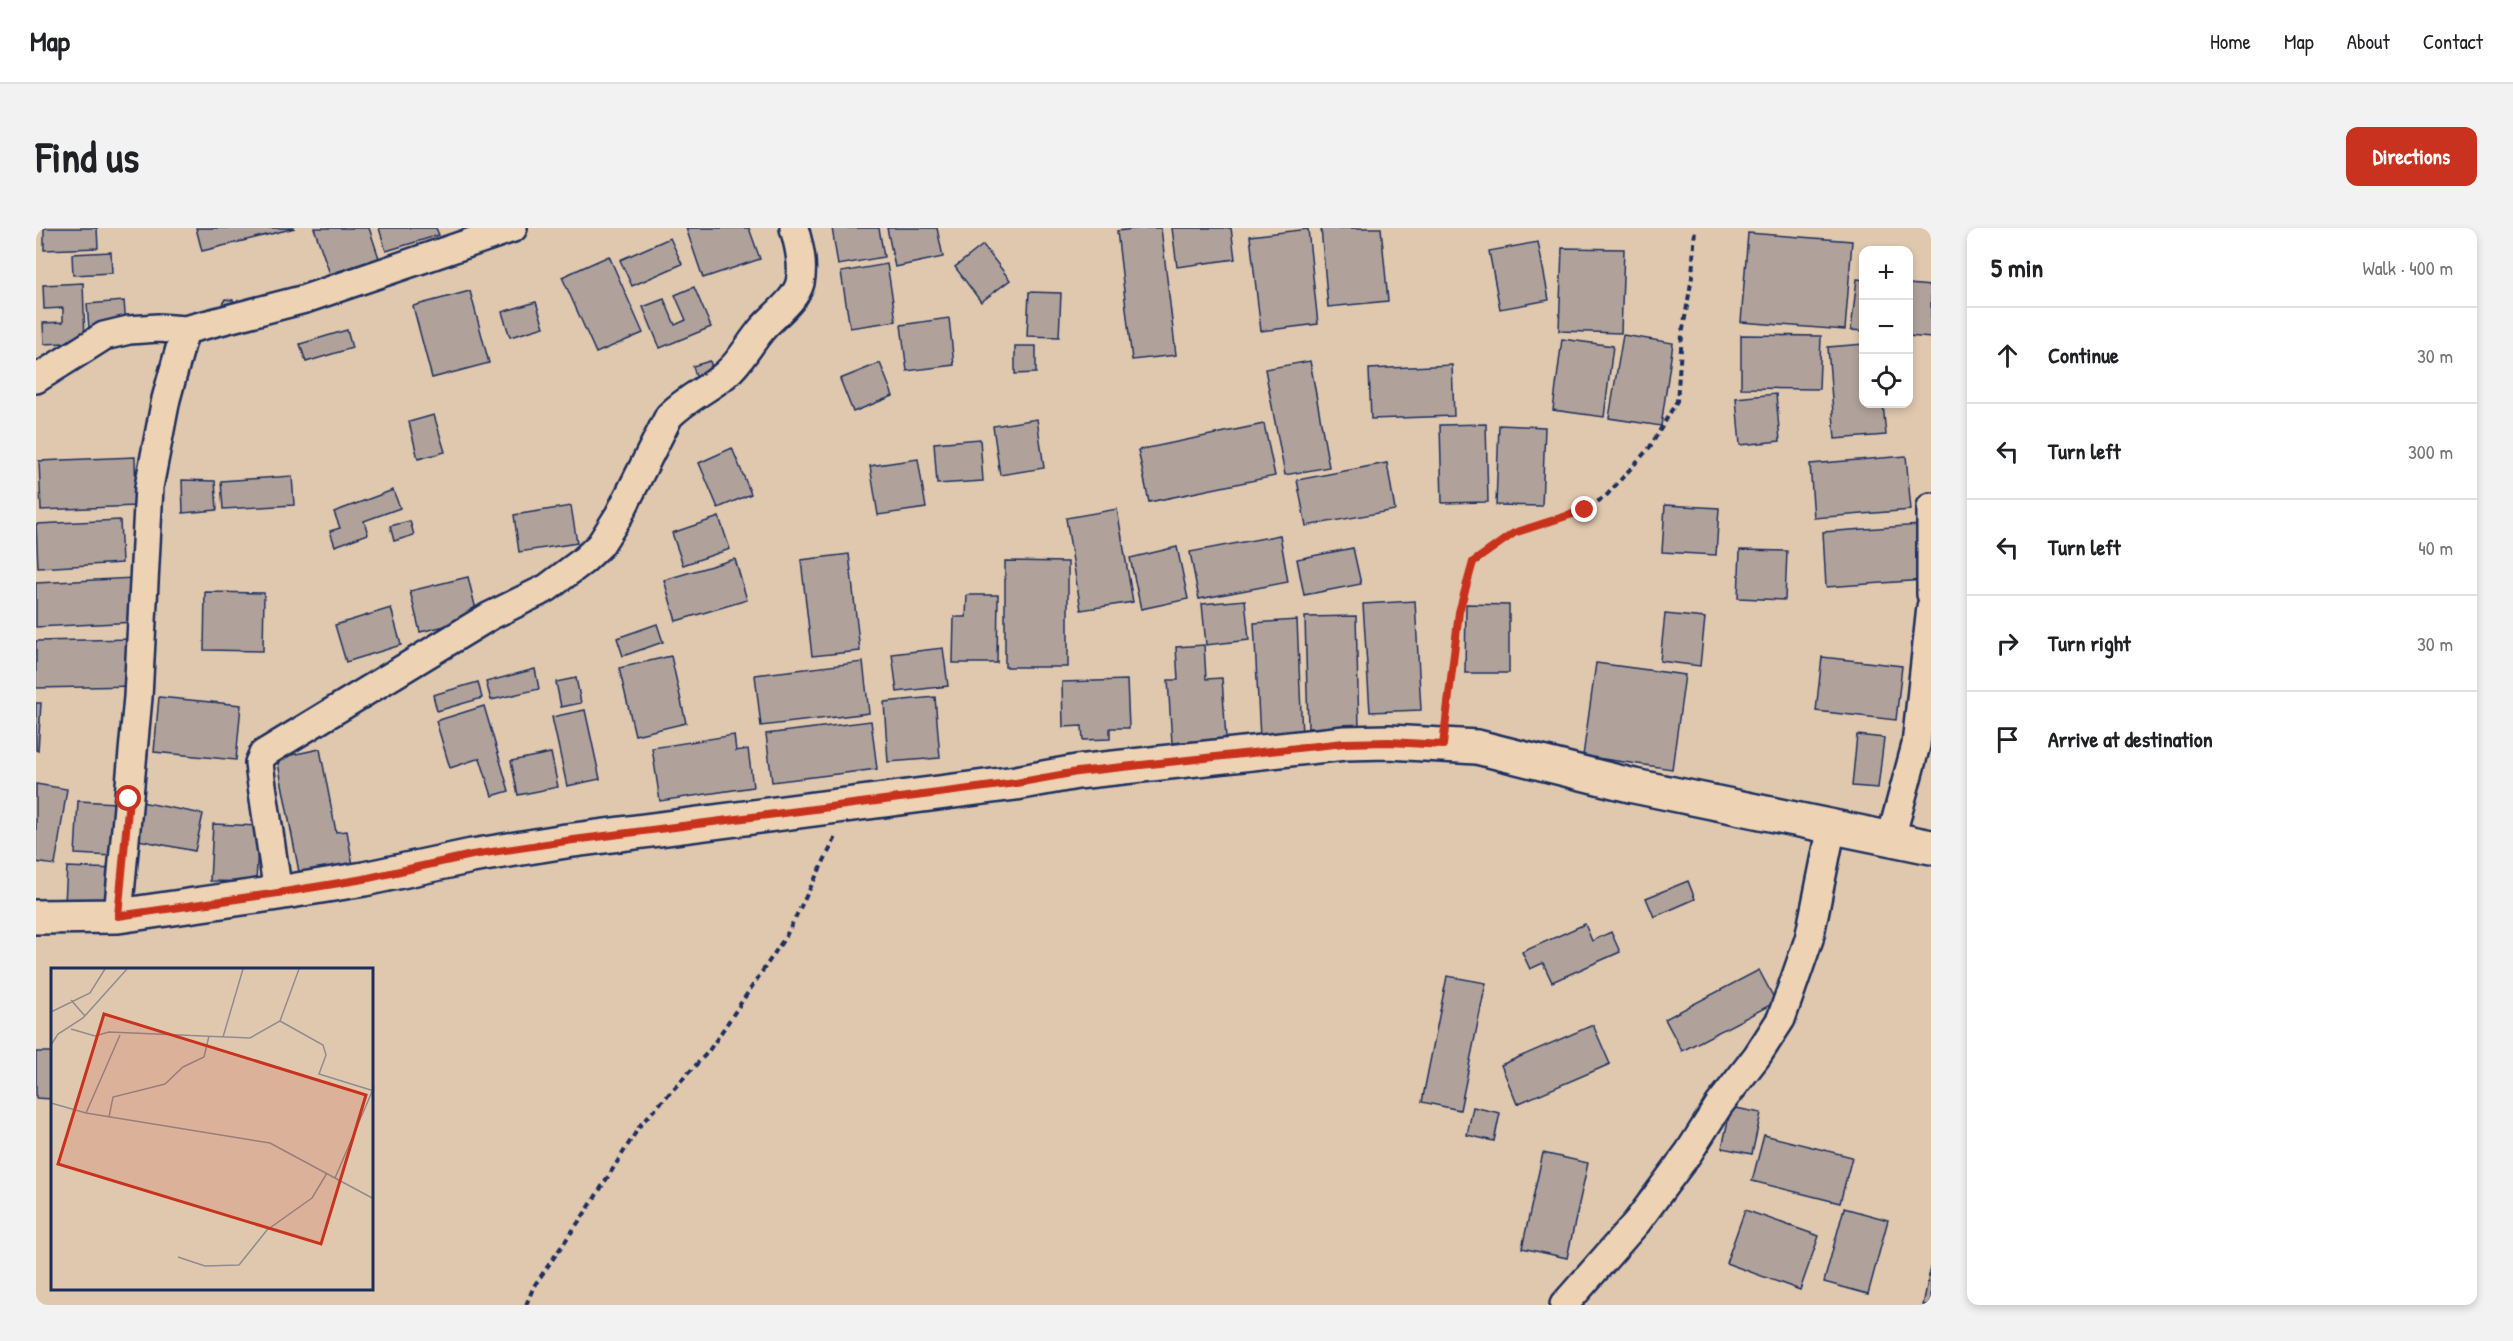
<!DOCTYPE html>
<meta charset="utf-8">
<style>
:root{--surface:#fff;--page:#f2f2f2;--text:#202124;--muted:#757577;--line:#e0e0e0;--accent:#c8321e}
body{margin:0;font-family:"Patrick Hand",sans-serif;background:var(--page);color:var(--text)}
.controls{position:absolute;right:18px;top:18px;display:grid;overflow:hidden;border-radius:12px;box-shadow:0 3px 9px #0003}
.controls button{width:54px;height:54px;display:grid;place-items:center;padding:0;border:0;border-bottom:2px solid var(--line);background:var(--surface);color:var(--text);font:30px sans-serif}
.stop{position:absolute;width:18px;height:18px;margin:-14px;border:4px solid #c8321e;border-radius:50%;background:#fff}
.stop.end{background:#c8321e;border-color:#fff;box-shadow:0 2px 6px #0008}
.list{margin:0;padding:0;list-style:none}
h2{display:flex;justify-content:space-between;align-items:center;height:78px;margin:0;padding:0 24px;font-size:26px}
h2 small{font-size:20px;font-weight:400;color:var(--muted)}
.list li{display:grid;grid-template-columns:39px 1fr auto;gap:18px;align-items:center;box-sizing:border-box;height:96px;padding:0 24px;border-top:2px solid var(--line)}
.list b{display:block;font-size:22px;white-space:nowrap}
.list em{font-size:20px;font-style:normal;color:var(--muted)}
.icon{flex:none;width:33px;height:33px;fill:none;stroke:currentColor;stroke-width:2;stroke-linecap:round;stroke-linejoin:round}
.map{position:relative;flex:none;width:1895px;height:1077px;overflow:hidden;border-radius:12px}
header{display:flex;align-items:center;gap:36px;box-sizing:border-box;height:84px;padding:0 30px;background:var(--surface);border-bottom:2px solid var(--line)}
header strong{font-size:28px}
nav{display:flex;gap:33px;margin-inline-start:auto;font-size:21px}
.intro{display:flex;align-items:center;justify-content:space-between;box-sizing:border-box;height:144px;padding:0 36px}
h1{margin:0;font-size:42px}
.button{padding:15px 27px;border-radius:12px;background:var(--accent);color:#fff;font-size:21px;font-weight:700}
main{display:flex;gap:36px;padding:0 36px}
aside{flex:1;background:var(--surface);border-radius:12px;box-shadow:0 3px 9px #0003}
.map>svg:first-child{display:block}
.building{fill:#b0a29b;stroke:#1b2f5e;stroke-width:1.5}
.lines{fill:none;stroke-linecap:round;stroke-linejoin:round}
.street-casing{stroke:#1b2f5e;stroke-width:32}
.secondary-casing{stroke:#1b2f5e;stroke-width:38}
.path{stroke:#1b2f5e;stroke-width:4;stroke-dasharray:6 4.5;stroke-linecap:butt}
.street{stroke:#edd2b4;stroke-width:27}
.secondary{stroke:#edd2b4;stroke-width:33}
.route{stroke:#c8321e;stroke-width:8}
.inset-road{fill:none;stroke:#918b8f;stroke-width:1.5}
.view{fill:#c8321e;fill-opacity:0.15;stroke:#c8321e;stroke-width:3}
.inset-edge{fill:none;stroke:#1b2f5e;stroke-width:3}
</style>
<header>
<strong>Map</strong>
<nav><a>Home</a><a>Map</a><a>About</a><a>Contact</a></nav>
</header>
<div class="intro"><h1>Find us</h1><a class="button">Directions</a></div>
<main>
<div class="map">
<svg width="1895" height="1077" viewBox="0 0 1895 1077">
<rect width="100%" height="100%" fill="#e0c8af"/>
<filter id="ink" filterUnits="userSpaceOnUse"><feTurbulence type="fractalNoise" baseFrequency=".0167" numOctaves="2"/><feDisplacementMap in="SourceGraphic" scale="12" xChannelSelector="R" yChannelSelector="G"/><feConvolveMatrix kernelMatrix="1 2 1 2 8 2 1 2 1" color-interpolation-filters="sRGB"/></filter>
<g filter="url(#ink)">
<g class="building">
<path d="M8,0h53l1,20 -54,2z"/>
<path d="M160,0h99l-93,23z"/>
<path d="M278,0h55l10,30 -49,16z"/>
<path d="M343,0h57l3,7 -53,16z"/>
<path d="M650,0h63l11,31 -57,19z"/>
<path d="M796,0h47l5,29 -46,8z"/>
<path d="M851,0h50l6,29 -48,10z"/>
<path d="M1106,0h19l15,127 -44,5 -15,-129z"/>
<path d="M1136,0h59l4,31 -58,8z"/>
<path d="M1285,0h60l7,73 -60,6z"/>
<path d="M1272,1l10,95 -57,7 -11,-95z"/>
<path d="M1712,5l104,8 -7,89 -104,-8z"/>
<path d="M634,10l12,26 -50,22 -12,-26z"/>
<path d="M1502,14l11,58 -49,9 -11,-58z"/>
<path d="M947,17l27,35 -29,22 -26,-35z"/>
<path d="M1526,20l62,1 -3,84 -62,-2z"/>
<path d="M75,24l1,21 -39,2 -1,-21z"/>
<path d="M573,28l34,77 -47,20 -34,-76z"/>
<path d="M851,36l9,57 -46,7 -9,-56z"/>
<path d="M1821,51l7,1v51l-13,-1z"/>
<path d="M47,55l2,59 -41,2 -1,-21 20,-1v-14l-19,1 -1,-24z"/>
<path d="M1872,56l23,2v52l-23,-2z"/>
<path d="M658,59l17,40 -51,21 -17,-41 21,-8 11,26 11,-5 -11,-25z"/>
<path d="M434,63l19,72 -57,15 -19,-72z"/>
<path d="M993,64l32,1 -2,44 -32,-1z"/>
<path d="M189,71l8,1 5,6 -17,3 1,-5z"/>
<path d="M88,73l2,24 -37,3 -2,-24z"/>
<path d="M500,74l8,25 -34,10 -8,-25z"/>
<path d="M913,90l5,47 -47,6 -6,-46z"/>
<path d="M311,102l5,18 -46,14 -6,-18z"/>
<path d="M1587,107l50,8 -12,83 -52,-8z"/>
<path d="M1705,107l80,1 -2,53 -78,-1z"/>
<path d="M1526,111l51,7 -9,71 -51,-7z"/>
<path d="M1828,116v60h19l3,31 -51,4 -7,-92z"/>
<path d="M979,118h21v27l-21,1z"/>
<path d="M674,133l3,10 -17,6 -3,-11z"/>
<path d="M1274,133l19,106 -44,8 -20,-106z"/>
<path d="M844,135l13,33 -40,16 -13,-33z"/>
<path d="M1416,137l2,51 -83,3 -2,-50z"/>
<path d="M1740,166l4,47 -40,4 -4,-47z"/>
<path d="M398,187l11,37 -27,7 -9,-37z"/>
<path d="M1001,191l7,49 -44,7 -7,-49z"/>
<path d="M1228,196l11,52 -126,26 -11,-52z"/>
<path d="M1450,196l2,78 -46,1 -2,-78z"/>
<path d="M1463,197l46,2 -3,79 -46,-1z"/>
<path d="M944,211l3,42 -46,3 -3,-41z"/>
<path d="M696,220l19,46 -33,14 -19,-45z"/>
<path d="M1870,228l5,54 -97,8 -4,-54z"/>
<path d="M99,229l1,49 -95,4 -2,-49z"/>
<path d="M882,231l8,49 -48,7 -8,-49z"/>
<path d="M1351,235l8,47 -89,16 -9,-46z"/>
<path d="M256,248l2,29 -71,4 -2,-28z"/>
<path d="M146,252l33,1 2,29 -34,3z"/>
<path d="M357,262l7,18 -36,13 4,13 -33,12 -5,-15 10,-3 -6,-16z"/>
<path d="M1629,277l54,3 -3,47 -54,-3z"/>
<path d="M535,278l6,37 -58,9 -5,-37z"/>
<path d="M1081,281l16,93 -52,8 -15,-92z"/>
<path d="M683,289l11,32 -47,16 -11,-32z"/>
<path d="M84,292l2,43 -84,5 -2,-44z"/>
<path d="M374,293l4,14 -20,6 -4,-15z"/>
<path d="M1884,297l4,55 -98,7 -3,-55z"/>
<path d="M1244,307l8,47 -89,17 -9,-47z"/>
<path d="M1141,319l11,52 -47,10 -11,-51z"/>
<path d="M1317,320l8,36 -57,11 -7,-36z"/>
<path d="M1704,322l47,1 -2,49 -47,-2z"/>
<path d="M813,326l11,97 -48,5 -11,-96z"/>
<path d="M699,331l12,41 -71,21 -12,-41z"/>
<path d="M969,333l63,1v105h-63z"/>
<path d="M432,349l10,41 -58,14 -10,-41z"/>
<path d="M98,350l3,44 -101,5v-44z"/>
<path d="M169,364l59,1 -1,58 -59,-1z"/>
<path d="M931,367h31l-1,68h-44l1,-46h12z"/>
<path d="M1209,372l4,40 -43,5 -4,-41z"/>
<path d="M1379,373l6,109 -51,2 -7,-108z"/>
<path d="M1430,376l43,1v68h-44z"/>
<path d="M355,380l10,37 -55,17 -11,-37z"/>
<path d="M1629,386l40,4 -5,48 -40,-5z"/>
<path d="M1320,388l3,111 -51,1 -3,-111z"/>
<path d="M1261,392l5,116 -42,2 -6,-115z"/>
<path d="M621,396l6,18 -40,14 -6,-18z"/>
<path d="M99,411v47l-99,2v-47z"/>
<path d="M1168,417l2,34 16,-1 4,61 -54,4 -4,-63h10l-2,-33z"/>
<path d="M907,420l5,38 -51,6 -5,-38z"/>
<path d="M635,428l15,67 -51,12 -16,-67z"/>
<path d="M1786,429l80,9 -6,54 -80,-9z"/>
<path d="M827,434l6,51 -108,13 -6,-51z"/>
<path d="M1560,435l89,12 -13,94 -89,-13z"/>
<path d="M499,441l4,20 -48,11 -5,-18z"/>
<path d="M540,450l5,25 -20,4 -5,-25z"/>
<path d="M1091,452l2,48h-19v11l-27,1 -1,-14 -19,1 -1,-45z"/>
<path d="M442,454l4,16 -45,13 -4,-16z"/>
<path d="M123,469l82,8 -5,55 -82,-8z"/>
<path d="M899,469l5,61 -52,4 -4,-60z"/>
<path d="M0,475h5l-3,48 -2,-1z"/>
<path d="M448,478l25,85 -17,5 -12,-38 -30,10 -14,-47z"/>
<path d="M549,482l15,69 -33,7 -15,-69z"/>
<path d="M835,493l6,48 -105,13 -6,-48z"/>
<path d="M698,507l2,16 12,-2 5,38 -93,14 -8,-53z"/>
<path d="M1821,507l27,3 -6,50 -26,-2z"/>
<path d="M284,521l16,83 11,-1 6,35 -53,11 -23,-119z"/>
<path d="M515,525l7,34 -40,8 -7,-34z"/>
<path d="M0,556l31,5 -12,76 -19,-3z"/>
<path d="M42,573l39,2 -4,53 -38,-2z"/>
<path d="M105,574l62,12 -8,37 -62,-12z"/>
<path d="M177,596l46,2 -3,56 -46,-1z"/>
<path d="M31,639l49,2 -3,37 -48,-3z"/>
<path d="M1652,653l7,18 -41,18 -8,-19z"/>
<path d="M1549,696l7,17 19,-9 9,20 -68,30 -9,-19 -13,6 -8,-17z"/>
<path d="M1723,742l17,32 -94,49 -17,-32z"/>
<path d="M1411,748l39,7 -26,127 -38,-8z"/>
<path d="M1557,797l17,39 -93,40 -16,-39z"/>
<path d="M0,824h16v47l-16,-1z"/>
<path d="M1437,879l27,6 -6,28 -27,-6z"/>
<path d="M1695,879l30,6 -9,41 -30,-6z"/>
<path d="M1728,907l88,22 -12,46 -88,-22z"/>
<path d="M1507,925l45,10 -21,95 -45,-10z"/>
<path d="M1808,980l44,12 -20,74 -44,-12z"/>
<path d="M1709,982l74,26 -19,54 -74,-27z"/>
<path d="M1895,1038v39h-8z"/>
</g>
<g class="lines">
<defs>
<g id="street">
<path d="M0,151l68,-43 25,-6 29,-2 27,2 120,-31 208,-71"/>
<path d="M1895,279v87"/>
<path d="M1855,610l25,-93 15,-138"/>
<path d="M242,665l-18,-121 -1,-9 4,-9 227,-138 57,-28 36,-27 17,-16 19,-30 50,-99c15,-15 31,-23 48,-35 20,-13 30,-34 45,-52 12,-14 33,-28 38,-46 4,-18 -1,-38 -6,-55"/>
<path d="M82,688l20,-219 11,-210 17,-88 19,-69"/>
<path d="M1528,1077l73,-83 52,-70 30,-47 38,-49 24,-37 28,-80 23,-113"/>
</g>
<path id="secondary" d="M0,689l82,-1 160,-23 86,-14 108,-23 94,-15 450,-58 61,-11 268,-29 44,-1 88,5 157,39 297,61"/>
</defs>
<use href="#street" class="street-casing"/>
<use href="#secondary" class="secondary-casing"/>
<g class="path">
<path d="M1411,486l12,-101 14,-50 41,-30 71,-23 21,-14 44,-49 27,-46 5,-66 10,-58 3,-49"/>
<path d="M490,1077l8,-19 55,-79 52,-83 67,-72 78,-116 50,-99"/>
</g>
<use href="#street" class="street"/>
<use href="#secondary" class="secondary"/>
</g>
</g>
<g class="lines" filter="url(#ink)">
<path class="route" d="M93,571l-11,117 160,-23 86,-14 108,-24 94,-14 450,-58 61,-11 267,-29 45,-1 54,3 16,-133 14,-50 41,-29 71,-23"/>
</g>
<g transform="translate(15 740)">
<rect width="322" height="322" fill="#e0c8af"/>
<path class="inset-road" d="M20,32l14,16M0,44l39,-19 15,-24M229,53l43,24 3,10 -7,19 55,17M20,61l24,7 14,-4 141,6 30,-17 19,-52M172,69l20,-68M0,77l7,-11 25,-16 44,-49M0,135l35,10 184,30 104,56M35,145l34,-78M58,149l4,-20 52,-13 18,-17 21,-10 5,-21M284,210l39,-91M127,289l27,9 34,-1 28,-35 45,-32 15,-25"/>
<path class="view" d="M53,46l262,81 -45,149 -263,-80z"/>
<rect width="322" height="322" class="inset-edge"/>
</g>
</svg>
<div class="controls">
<button>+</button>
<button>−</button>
<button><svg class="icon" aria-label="locate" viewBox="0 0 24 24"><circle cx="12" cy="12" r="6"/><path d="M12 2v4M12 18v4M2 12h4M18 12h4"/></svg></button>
</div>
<div class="stop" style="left:93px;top:571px"></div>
<div class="stop end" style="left:1549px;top:282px"></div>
</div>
<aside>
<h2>5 min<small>Walk · 400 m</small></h2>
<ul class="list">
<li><svg class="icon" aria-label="ahead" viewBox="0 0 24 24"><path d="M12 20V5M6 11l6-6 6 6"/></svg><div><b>Continue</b></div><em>30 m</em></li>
<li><svg class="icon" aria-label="left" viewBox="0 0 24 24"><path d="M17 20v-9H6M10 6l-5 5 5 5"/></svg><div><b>Turn left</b></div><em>300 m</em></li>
<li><svg class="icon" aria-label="left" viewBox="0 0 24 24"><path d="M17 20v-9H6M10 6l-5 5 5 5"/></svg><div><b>Turn left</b></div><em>40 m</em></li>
<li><svg class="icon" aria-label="right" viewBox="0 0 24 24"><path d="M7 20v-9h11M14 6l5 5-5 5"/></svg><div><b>Turn right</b></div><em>30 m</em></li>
<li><svg class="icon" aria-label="arrive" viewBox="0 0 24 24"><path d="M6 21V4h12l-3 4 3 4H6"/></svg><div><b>Arrive at destination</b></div></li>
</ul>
</aside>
</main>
